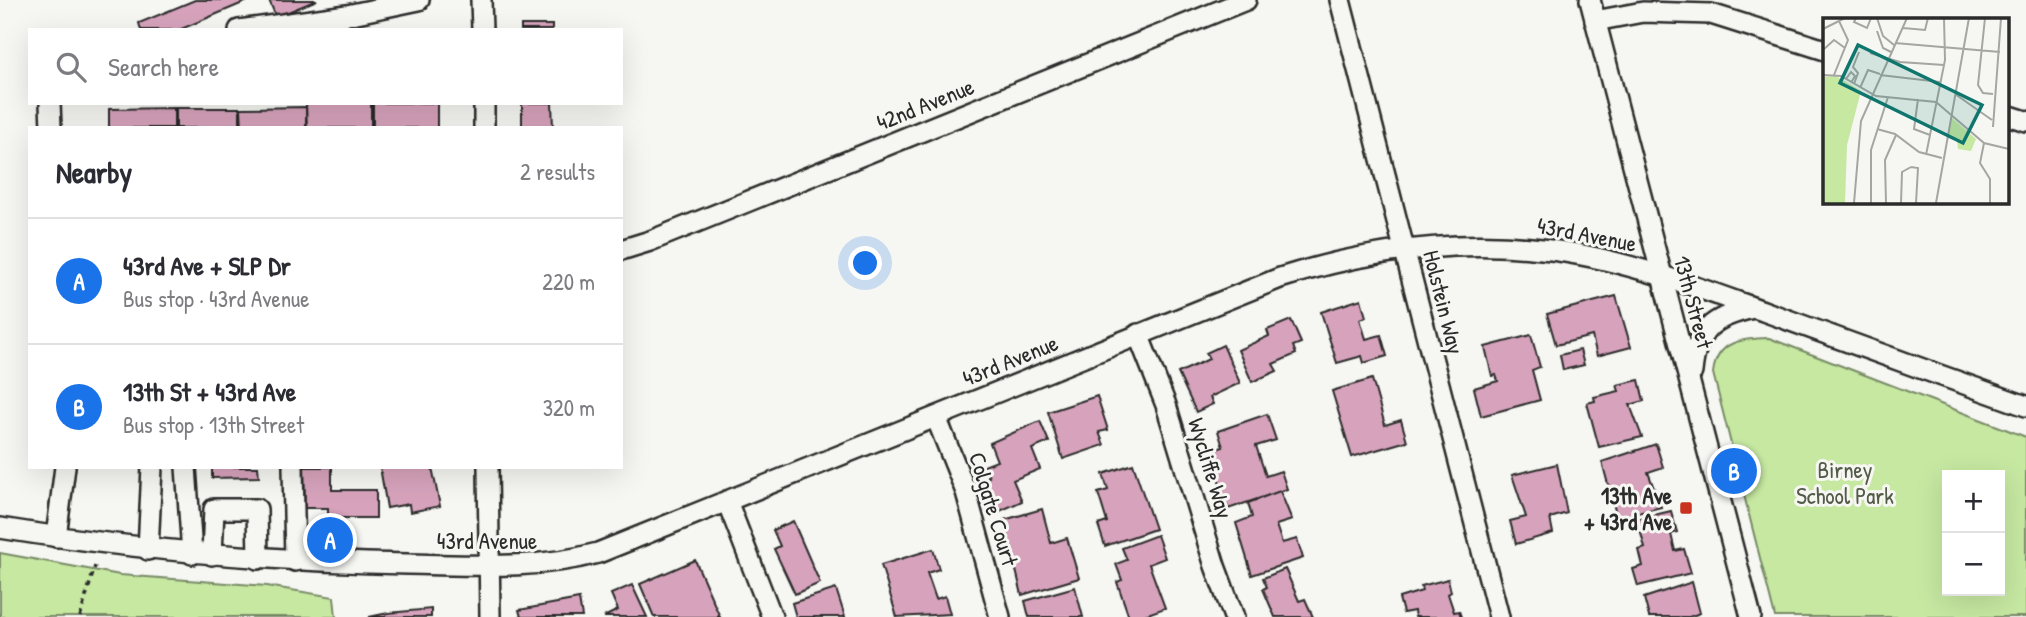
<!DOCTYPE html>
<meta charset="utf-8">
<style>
:root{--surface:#fff;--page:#f2f2f3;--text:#2b2b33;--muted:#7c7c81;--line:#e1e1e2;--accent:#1a73e8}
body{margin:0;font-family:"Patrick Hand",sans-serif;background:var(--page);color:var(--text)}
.controls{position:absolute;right:21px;bottom:21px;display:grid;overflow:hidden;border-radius:0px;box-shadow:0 7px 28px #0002}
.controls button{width:63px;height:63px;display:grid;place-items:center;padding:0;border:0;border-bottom:2px solid var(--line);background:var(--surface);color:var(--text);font:35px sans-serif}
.you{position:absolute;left:866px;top:264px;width:24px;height:24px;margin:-18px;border:5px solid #fff;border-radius:50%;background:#1a73e8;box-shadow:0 0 0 10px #1a73e833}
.badge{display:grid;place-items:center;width:46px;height:46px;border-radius:50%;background:var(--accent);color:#fff;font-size:23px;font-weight:700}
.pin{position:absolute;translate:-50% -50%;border:4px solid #fff;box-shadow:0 2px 7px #0006}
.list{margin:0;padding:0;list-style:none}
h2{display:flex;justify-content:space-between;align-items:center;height:91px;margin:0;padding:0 28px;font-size:30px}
h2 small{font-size:23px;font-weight:400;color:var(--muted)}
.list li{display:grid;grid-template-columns:46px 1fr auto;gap:21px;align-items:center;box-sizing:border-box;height:126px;padding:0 28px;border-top:2px solid var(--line)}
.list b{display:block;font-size:26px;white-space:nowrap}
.list p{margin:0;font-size:23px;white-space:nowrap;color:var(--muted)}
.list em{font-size:23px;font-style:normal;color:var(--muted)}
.icon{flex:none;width:38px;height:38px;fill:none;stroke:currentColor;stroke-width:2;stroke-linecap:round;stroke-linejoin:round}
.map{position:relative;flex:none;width:2026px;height:617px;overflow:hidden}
.search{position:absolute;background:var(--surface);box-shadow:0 7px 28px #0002;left:28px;top:28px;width:595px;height:77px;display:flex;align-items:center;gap:18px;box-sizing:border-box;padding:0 24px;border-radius:0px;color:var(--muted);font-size:26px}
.panel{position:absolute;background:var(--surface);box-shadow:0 7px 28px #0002;left:28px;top:126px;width:595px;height:343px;border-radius:0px}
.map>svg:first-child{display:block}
.green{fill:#c6e8a1;stroke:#788a66;stroke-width:2;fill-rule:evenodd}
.building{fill:#d7a3bc;stroke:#2b2b2b;stroke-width:2}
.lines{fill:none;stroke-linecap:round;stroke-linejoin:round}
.minor-casing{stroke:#2b2b2b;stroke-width:24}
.path{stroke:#2b2b2b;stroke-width:3.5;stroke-dasharray:5 5;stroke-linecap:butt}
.minor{stroke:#f6f6f2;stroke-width:19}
.poi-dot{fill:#c8321e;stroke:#f6f6f2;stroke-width:2.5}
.labels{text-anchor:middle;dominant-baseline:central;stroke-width:6;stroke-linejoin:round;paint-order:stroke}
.street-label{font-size:23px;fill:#2b2b2b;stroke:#f6f6f2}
.park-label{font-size:23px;fill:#525a48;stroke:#f6f6f2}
.poi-label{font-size:23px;font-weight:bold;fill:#2b2b2b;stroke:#f6f6f2;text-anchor:end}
.inset-road{fill:none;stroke:#a5a5a2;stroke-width:2}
.view{fill:#0f766e;fill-opacity:0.15;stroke:#0f766e;stroke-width:3.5}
.inset-edge{fill:none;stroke:#2b2b2b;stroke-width:3.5}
</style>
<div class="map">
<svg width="2026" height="617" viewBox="0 0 2026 617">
<rect width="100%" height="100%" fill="#f6f6f2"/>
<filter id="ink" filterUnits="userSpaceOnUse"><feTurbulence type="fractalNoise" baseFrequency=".0143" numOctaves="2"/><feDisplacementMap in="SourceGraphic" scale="14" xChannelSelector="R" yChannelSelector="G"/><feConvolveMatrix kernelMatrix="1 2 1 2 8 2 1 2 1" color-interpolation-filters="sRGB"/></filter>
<g filter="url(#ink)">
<g class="green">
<path d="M1769,338l257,99v180h-251l-62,-244c4,-33 29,-34 56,-35zM1947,475h53v116h-53z"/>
<path d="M0,553l120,22 147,11 67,11 2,20h-336z"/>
</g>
<g class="building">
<path d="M195,0h55l-71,30h-38l-2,-7z"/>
<path d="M269,0h48l-41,17z"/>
<rect x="521" y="25" width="31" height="5"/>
<path d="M306,103h65v25h-64z"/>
<rect x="373" y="103" width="64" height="25"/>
<path d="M522,103h30l1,24h-31z"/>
<path d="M306,107v21h-64l-1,-20z"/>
<path d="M174,108v20h-65v-19z"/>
<rect x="176" y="108" width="64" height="20"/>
<path d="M1616,296l15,51 -34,9 -5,-20 -36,9 -9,-31z"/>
<path d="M1361,299l5,18 -6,2 6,20 15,-4 6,21 -23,7 -2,-7 -25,7 -16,-51z"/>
<path d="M1291,320l10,23 -8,3 3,8 -23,10 4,7 -25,11 -14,-32 31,-14 -2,-6z"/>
<path d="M1531,335l9,32 -8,3 8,30 -59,16 -7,-28 24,-7 -2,-6 -4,1 -7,-29z"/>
<path d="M1223,345l17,38 -30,14 3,7 -17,8 -18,-39 31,-14 -3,-6z"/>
<path d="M1580,350l4,15 -21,5 -3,-15z"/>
<path d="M1372,379l13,46 16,-5 6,21 -55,16 -20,-66z"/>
<path d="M1639,380l5,21 -14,4 12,32 -43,10 -12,-44 8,-2 -1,-4 25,-6 -2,-6z"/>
<path d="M1097,396l11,34 -9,2 5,13 -41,14 -15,-47z"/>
<path d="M1267,414l9,26 -20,6 10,30 15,-5 6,18 -59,20 -19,-58 14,-4 -5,-16z"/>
<path d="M1040,421l9,21 -17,7 8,20 -27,11 9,21 -24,11 -14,-33 5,-2 -5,-11 13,-5 -7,-18z"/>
<path d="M1656,444l7,23 -15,5 13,35 -44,11 -15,-56z"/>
<path d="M1133,464l22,65 -50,17 -7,-21 9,-3 -9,-29 10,-3 -5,-16z"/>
<path d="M1557,464l10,49 -17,5 3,15 -37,11 -6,-23 16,-4 -14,-42z"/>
<path d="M212,467h46l1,10 -47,1z"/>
<path d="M304,467h28v23h44v28h-48v-10h-23z"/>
<path d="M380,467h52l8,39 -30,6 -1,-8 -22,4z"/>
<path d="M1280,491l12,29 -16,5 6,18 15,-4 6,19 -51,17 -16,-52 16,-6 -4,-14z"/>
<path d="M1042,509l9,34 16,-5 12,40 -57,17 -18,-75z"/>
<path d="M1671,511l6,21 -6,2 4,17 9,-2 7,24 -53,13 -5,-17 10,-3 -4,-16 6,-2 -8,-29z"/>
<path d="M793,521l27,62 -25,11 -21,-45 6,-3 -7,-16z"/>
<path d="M1157,535l8,23 -16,6 16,44 -26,9h-10l-12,-35 5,-2 -6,-16 11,-4 -5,-12z"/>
<path d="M933,549l6,20 -12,4 9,26 9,-3 5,18 -53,3 -16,-52z"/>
<path d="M695,560l25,57h-66l-14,-33z"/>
<path d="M1285,569l14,32 6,-2 8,18h-38l-12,-28 4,-2 -4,-9z"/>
<path d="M1448,579l3,13 -3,2 6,18 5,-1 2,6h-46l-1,-6 -11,2 -4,-15 23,-7 -1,-5z"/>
<path d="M1692,582l8,31 -11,4h-40l-5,-19z"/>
<path d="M632,585l15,32h-43l14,-7 -7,-16z"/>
<path d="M1075,587l8,30h-54l-4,-16z"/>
<path d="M836,589l9,28h-49l-4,-14z"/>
<path d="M579,599l3,18h-61l-2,-7z"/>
<path d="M431,609v8h-62l19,-4z"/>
</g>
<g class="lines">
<defs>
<g id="minor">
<path d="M481,0l1,30"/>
<path d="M1340,0l159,617"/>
<path d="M1590,0l161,617"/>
<path d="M1595,21l48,-9 68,2 114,36"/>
<path d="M239,30l108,-15 72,-15"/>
<path d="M50,103l1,25"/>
<path d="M484,103v25"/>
<path d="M2007,115l19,6"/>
<path d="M621,250l29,-9 596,-241"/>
<path d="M1138,334l28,71 49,161 19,51"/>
<path d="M1692,372c4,-43 21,-55 61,-64"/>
<path d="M936,417l30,75 34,125"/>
<path d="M186,467l6,87"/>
<path d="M293,467l2,94"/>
<path d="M488,467l2,150"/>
<path d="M727,501l45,116"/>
<path d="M0,528c136,22 270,33 408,36 64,1 127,6 190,-11l682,-275c85,-27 172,-39 262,-29 77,8 151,37 224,63 87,32 173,63 260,94"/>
<path d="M56,537l9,-70"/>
<path d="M148,550l4,-83"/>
<path d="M212,555l2,-46h43l1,50"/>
</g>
</defs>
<use href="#minor" class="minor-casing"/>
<path class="path" d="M80,617l15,-51"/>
<use href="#minor" class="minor"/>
</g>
</g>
<rect class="poi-dot" x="1679" y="501" width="14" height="14" rx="3.5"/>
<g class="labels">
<g class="street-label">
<text transform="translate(925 104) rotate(-22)">42nd Avenue</text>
<text transform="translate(1587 234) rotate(11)">43rd Avenue</text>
<text transform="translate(1444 302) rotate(76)">Holstein Way</text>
<text transform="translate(1694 302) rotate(75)">13th Street</text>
<text transform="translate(1010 360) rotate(-22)">43rd Avenue</text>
<text transform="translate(1211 468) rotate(73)">Wycliffe Way</text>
<text transform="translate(994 509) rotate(73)">Colgate Court</text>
<text x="487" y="540">43rd Avenue</text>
</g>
<g class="park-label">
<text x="1845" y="469">Birney<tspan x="1845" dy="26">School Park</tspan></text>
</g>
<g class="poi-label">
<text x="1672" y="495">13th Ave<tspan x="1672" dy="26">+ 43rd Ave</tspan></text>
</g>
</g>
<g transform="translate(1823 18)">
<rect width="186" height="186" fill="#f6f6f2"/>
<path d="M13,58l25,15 -14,54 -2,58h-22v-126zM129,100l24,21 -5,12 -13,-2 -1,-9 -10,-2z" fill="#c6e8a1"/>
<path class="inset-road" d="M33,0l-2,4 13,6 4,-10M54,0l6,18 11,9M162,0l-7,67 5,8 10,1M80,10l22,2 3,-12M0,11l22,-11M54,13l6,17 8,4M72,25l105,9M0,32l11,-10 11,8M47,35l30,9 44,3M0,57l18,1 35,20 60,6 48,41 25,6M11,57l14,-35 -9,-19M57,57l60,7M23,61l5,-7 4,4 -4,7M31,66l4,-11 -5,-6 6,-15M37,70l8,-18 12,4M132,76l37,26M95,81l-4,30 16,6M170,109l8,-109M54,111l18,5 24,18 23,6M161,125l-4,20 10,16v24M103,137l19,-95 -1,-42M88,149l7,1 -2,35M31,185l7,-82 46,-103M48,185v-53l17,-53M63,185l-1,-43 11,-25M78,185l1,-31 9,-5M113,185l33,-185"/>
<path class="view" d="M35,27l124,60 -19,38 -123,-60z"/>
<rect width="186" height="186" class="inset-edge"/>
</g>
</svg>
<div class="controls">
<button>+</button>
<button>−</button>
</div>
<div class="you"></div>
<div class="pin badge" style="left:330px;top:540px">A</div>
<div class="pin badge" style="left:1734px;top:471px">B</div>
<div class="search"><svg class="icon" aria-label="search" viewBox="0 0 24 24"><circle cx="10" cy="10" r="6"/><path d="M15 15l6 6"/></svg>Search here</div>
<section class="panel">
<h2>Nearby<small>2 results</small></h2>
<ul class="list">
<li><span class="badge">A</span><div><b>43rd Ave + SLP Dr</b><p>Bus stop · 43rd Avenue</p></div><em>220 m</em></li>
<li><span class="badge">B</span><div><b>13th St + 43rd Ave</b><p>Bus stop · 13th Street</p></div><em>320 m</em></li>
</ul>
</section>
</div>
